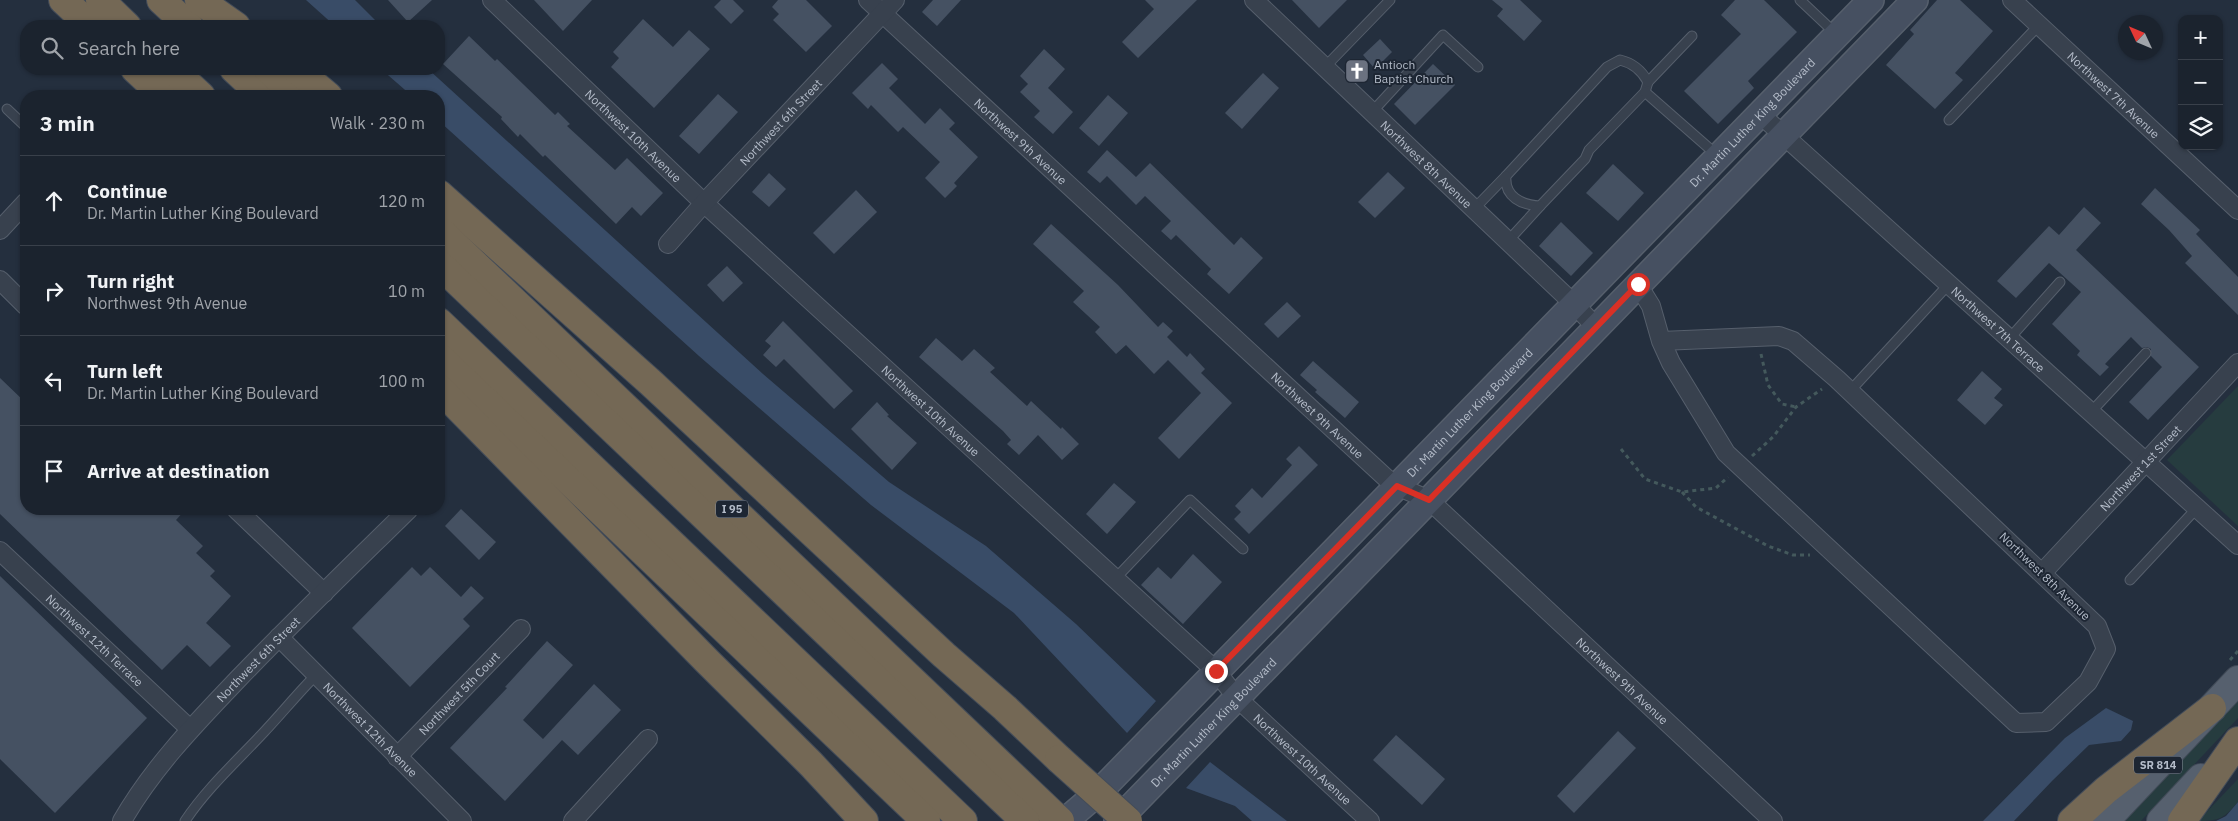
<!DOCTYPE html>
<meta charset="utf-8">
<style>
:root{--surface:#1b232e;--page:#282f3a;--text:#f1f3f6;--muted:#a0a4aa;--line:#39404a}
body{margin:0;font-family:"IBM Plex Sans",sans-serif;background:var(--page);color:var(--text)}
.controls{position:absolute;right:15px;top:15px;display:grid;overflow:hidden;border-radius:10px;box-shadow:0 1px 4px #0004}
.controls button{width:45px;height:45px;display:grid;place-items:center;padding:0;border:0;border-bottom:1px solid var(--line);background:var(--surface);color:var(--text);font:25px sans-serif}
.compass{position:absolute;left:2118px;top:15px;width:45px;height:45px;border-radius:50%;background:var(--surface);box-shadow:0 1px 4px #0004;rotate:314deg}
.stop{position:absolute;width:15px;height:15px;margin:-11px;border:4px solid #d93025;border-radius:50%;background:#fff}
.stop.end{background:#d93025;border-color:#fff;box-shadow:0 1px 5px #0008}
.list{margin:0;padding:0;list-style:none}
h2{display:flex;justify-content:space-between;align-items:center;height:65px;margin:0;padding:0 20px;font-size:21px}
h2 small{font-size:16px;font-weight:400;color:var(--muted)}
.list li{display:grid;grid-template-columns:32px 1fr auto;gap:15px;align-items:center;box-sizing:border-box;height:90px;padding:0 20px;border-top:1px solid var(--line)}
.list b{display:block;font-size:19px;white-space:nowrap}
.list p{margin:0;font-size:16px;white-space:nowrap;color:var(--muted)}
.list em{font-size:16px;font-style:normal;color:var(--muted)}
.icon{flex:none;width:28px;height:28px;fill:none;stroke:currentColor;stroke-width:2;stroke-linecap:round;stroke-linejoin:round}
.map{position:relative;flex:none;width:2238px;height:821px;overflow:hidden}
.search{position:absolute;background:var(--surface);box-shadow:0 1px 4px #0004;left:20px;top:20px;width:425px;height:55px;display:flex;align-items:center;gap:12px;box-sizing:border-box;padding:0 18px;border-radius:20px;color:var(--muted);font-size:19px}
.panel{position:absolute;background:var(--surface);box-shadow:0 1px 4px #0004;left:20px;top:90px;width:425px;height:425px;border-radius:20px}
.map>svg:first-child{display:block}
.green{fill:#263c3f}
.water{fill:#394c67}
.building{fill:#455162}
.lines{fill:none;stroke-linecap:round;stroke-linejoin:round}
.lane-casing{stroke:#565f6c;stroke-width:11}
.street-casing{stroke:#565f6c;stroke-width:20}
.secondary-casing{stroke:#565f6c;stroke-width:28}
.primary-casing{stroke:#414a57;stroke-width:30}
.highway-casing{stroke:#434c59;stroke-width:30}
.path{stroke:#44595c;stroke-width:3;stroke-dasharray:4 4;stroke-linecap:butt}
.lane{stroke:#38414e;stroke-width:9}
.street{stroke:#38414e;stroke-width:18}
.secondary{stroke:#465061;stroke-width:25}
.primary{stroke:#56606e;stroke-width:28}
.highway{stroke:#746855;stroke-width:28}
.highway-bridge-casing{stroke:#434c59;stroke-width:30;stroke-linecap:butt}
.highway-bridge{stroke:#746855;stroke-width:28}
.route{stroke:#d93025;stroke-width:6}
.labels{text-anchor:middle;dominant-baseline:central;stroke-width:4;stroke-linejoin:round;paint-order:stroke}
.shield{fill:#1d2633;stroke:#878f9c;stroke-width:1}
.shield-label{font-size:11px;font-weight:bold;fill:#b4bcc9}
.poi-label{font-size:12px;fill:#b4bcc9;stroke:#1d2633;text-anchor:start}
.street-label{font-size:12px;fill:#b4bcc9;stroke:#1d2633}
</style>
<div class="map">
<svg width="2238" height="821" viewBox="0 0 2238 821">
<rect width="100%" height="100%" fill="#242f3e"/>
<g class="green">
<path d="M2238,386v140l-71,-66z"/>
<path d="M2238,700v18l-97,103h-17z"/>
<path d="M2238,779v23c-14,16 -18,19 -40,19z"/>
</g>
<g class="water">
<path d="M306,0h49l26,26h-46z"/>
<path d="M381,69h47l335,305 126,108 97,64 90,78 80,77 -29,32 -113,-120 -143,-108 -172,-149 -260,-235v-25h-27z"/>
<path d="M2106,708l27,13 -2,9 -10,11 -32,4 -37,36 -38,40h-31l82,-83z"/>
<path d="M1210,762l77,59h-35l-17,-15 -49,-18z"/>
<path d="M2238,802v19h-22l10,-5z"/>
</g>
<g class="building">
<path d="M388,0h44l-24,22z"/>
<path d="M534,0h58l-29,31z"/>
<path d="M721,0h12l11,11 -13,13 -17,-17z"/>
<path d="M778,0h28l26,26 -26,26 -33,-32 6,-6 -7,-7z"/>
<path d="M933,0h28l-24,26 -15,-14z"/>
<path d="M1145,0h52l-59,58 -16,-16 32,-33z"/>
<path d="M1292,0h55l-28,28z"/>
<path d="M1492,0h28l22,21 -18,20 -27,-25 6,-7z"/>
<path d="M1735,0h29l33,32 -49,49 6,7 -36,36 -34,-33 57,-57 -20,-19z"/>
<path d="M1937,0h23l33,31 -38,42 8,7 -28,29 -49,-44 28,-31 -4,-4z"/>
<path d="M643,19l30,28 16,-17 21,19 -56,59 -43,-41 8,-9 -6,-6z"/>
<path d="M469,36l26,25 2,-2 58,56 3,-3 12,12 -3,2 48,44 12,-12 36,35 -22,23 -9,-9 -16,17 -71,-69 -2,2 -23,-23 -2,3 -17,-18 1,-2 -59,-53z"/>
<path d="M1380,39l12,13 -17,17 -12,-14z"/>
<path d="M1044,49l21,20 -17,19 25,24 -20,22 -19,-17 6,-6 -20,-19 8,-8 -8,-8z"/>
<path d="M882,63l16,16 -9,9 36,36 15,-16 15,15 -6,6 29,28 -24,26 3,3 -12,12 -20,-20 15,-16 -37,-35 -5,5 -27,-27 -3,4 -16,-16z"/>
<path d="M1433,64l22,21 -40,40 -21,-21z"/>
<path d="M1263,73l16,15 -37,41 -17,-16z"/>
<path d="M718,94l20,18 -39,42 -20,-18z"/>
<path d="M1108,95l20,18 -29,33 -20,-18z"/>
<path d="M1107,150l29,27 14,-14 84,82 7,-8 22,21 -34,36 -22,-20 4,-5 -35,-34 -5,5 -10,-9 10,-10 -26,-25 -9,9 -29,-29 -7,7 -13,-11z"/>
<path d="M1613,164l31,29 -26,28 -32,-28z"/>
<path d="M1388,172l17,16 -30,30 -17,-16z"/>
<path d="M769,173l17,16 -17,18 -17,-15z"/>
<path d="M2155,188l45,42 -4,4 42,43v38l-53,-52 7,-7 -23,-26 -28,-26z"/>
<path d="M856,190l21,22 -43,42 -21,-21z"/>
<path d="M2084,207l17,16 -25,27 123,117 -51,53 -19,-18 33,-35 -11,-11v-7l-4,-2 -5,1 -11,-11 -26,27 4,3 -9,9 -23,-21 3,-4 -28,-27 29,-32 -32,-29 -33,35 -19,-17 52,-55 10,9z"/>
<path d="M1561,222l32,31 -22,23 -32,-30z"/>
<path d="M1051,224l67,61 40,42 5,-5 10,9 -6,6 20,20 3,-4 15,16 -4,4 31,30 -53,56 -21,-21 43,-45 -33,-33 -14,14 -28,-29 -10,9 -21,-22 5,-5 -27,-25 11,-11 -51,-47z"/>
<path d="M727,266l16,17 -20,19 -16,-17z"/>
<path d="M1287,302l14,14 -23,22 -14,-14z"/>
<path d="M783,321l70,70 -19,18 -50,-50 -8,8 -13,-12 8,-9 -6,-5z"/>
<path d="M936,338l26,23 12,-12 21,19 -5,4 37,34 4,-5 30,28 1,-2 17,17 -17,16 -24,-25 -19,20 -12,-11 4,-4 -8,-9 -84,-74z"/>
<path d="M1313,361l46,41 -14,16 -30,-26 2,-2 -17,-15z"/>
<path d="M1982,371l20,18 -8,9 9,7 -18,20 -28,-25z"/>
<path d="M0,378l26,25v106h160l-10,11 27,26 -7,7 19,18 -5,5 21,20 -25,27 25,23 -21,21 -23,-22 -25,25 -162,-156z"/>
<path d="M877,402l12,13 -2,1 30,27 -25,27 -41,-41z"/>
<path d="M1299,446l19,19 -69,69 -15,-15 7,-7 -6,-6 17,-18 10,10 30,-33 -6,-6z"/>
<path d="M1114,483l22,19 -29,32 -21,-20z"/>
<path d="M461,509l35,33 -17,18 -34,-34z"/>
<path d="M1193,554l29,28 -39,42 -42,-39 17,-18 13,12z"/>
<path d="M412,567l9,9 9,-9 31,30 10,-11 13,12 -21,21 7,7 -60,61 -58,-59z"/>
<path d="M0,576l147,142 -92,95 -55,-54z"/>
<path d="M547,641l26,24 -50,55 20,19 51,-55 27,26 -43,45 -16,-15 -57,61 -55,-53 57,-60 -2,-1z"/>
<path d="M1618,731l18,17 -62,65 -17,-17z"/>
<path d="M1396,735l49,44 -23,26 -49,-45z"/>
</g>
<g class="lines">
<defs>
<g id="lane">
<path d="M1800,0l35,33"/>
<path d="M1620,60c13,3 22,11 28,22l-3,10 -56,58 -4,9 -45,47c-18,-1 -36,-9 -34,-30l101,-109z"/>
<path d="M1325,67l65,-67"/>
<path d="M1648,82l44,-46"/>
<path d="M1645,92l73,64"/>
<path d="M7,109l19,18"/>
<path d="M1372,112l71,-77 35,32"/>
<path d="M1949,120l90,-95"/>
<path d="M1474,209l32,-33"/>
<path d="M1508,241l32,-35"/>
<path d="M2009,339l51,-57"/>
<path d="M1850,391l99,-107"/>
<path d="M2091,412l55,-59"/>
<path d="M1115,579l75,-79 53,49"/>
<path d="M2130,580l67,-72"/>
<path d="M185,821c22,-33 52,-60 79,-89 18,-19 34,-39 52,-57"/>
</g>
<g id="street">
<path id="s1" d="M492,0l212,203 512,468 21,27 133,123"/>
<path id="s2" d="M868,0l518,478 11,8 32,14 344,321"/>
<path id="s3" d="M1254,0l320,304 22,23"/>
<path id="s4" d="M2012,0l226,210"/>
<path id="s5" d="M1760,114l478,431"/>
<path d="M0,230l26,-28"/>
<path id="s6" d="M668,244l36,-41 191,-203"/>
<path d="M0,280l26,26"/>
<path d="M1638,285l13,21 10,35 10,22 55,90 290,270 30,-1 42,-40 18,-33 -9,-23 -260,-247 -44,-38 -14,-5 -118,5"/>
<path d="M236,509l88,84"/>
<path id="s7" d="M0,551l190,178"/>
<path id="s8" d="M2042,573l196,-210"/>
<path id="s9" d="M279,637l183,184"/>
<path id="s10" d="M397,757l124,-128"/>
<path id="s11" d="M122,821c31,-54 74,-98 117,-143 56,-58 113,-113 170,-169"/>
<path d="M573,821l75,-82"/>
</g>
<g id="secondary">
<path id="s12" d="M1065,821l34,-29 772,-792"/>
<path id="s13" d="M1117,821l798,-821"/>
</g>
<g id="primary">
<path d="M2105,821l133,-141"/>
<path d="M2161,821l40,-43"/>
</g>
<g id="highway">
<path d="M63,0l28,26"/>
<path d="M100,0l27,26"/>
<path d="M161,0l28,26"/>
<path d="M199,0l37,26"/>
<path d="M135,69l29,27"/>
<path d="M172,69l29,27"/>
<path d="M234,69l29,27"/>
<path d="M268,69l29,27"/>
<path d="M296,69l32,27"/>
<path d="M439,194l211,188 294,273 61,53 54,51"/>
<path d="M439,230l621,591"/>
<path d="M439,264l586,557"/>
<path d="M439,322l524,499"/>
<path d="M439,357l487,464"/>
<path d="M439,388l268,273 104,103 53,57"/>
<path d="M2072,821l34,-31 106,-82"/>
<path d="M2182,821l56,-80"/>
</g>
</defs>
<use href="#lane" class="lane-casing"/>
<use href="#street" class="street-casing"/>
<use href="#secondary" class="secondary-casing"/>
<use href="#primary" class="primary-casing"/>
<use href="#highway" class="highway-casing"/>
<g class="path">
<path d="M1761,354l7,31 14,19 14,3"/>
<path d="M1621,449l24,30 37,13 34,-4 12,-11"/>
<path d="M1752,456l21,-19 23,-30 26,-18"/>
<path d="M1682,492l14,15 72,39 25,9h17"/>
<path d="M2230,660l8,-9"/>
</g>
<use href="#lane" class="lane"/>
<use href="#street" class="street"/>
<use href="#secondary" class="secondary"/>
<use href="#primary" class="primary"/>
<use href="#highway" class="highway"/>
<defs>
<path id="highway-bridge" d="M1059,759l69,62"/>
</defs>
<use href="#highway-bridge" class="highway-bridge-casing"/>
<use href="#highway-bridge" class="highway-bridge"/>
</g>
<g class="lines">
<path class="route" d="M1216,671l181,-185 32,14 209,-216"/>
</g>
<defs>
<symbol id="church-square" viewBox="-11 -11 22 22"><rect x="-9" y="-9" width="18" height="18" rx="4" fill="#6b7280" stroke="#1d2633"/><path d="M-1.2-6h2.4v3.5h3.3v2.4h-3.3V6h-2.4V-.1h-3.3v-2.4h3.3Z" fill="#fff"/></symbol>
</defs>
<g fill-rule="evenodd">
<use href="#church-square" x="1343" y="57" width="28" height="28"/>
</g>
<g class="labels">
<g class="shield">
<rect x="716" y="500.5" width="32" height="17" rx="4"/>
<rect x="2134" y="756.5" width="48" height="17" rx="4"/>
</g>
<g class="shield-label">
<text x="732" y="509">I 95</text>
<text x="2158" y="765">SR 814</text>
</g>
<g class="poi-label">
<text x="1374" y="64">Antioch<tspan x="1374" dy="14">Baptist Church</tspan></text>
</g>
<g class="street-label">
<text stroke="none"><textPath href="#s4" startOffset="139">Northwest 7th Avenue</textPath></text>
<text stroke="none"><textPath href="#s6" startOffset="166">Northwest 6th Street</textPath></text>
<text stroke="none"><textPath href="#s12" startOffset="980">Dr. Martin Luther King Boulevard</textPath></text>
<text stroke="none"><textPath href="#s1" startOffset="196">Northwest 10th Avenue</textPath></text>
<text stroke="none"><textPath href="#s2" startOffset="208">Northwest 9th Avenue</textPath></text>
<text stroke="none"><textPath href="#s3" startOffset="238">Northwest 8th Avenue</textPath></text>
<text stroke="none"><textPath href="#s5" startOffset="321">Northwest 7th Terrace</textPath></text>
<text stroke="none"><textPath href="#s1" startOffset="601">Northwest 10th Avenue</textPath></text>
<text stroke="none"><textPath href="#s12" startOffset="575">Dr. Martin Luther King Boulevard</textPath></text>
<text stroke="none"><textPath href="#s2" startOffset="612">Northwest 9th Avenue</textPath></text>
<text stroke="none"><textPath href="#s8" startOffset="144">Northwest 1st Street</textPath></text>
<text transform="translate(2045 576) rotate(44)">Northwest 8th Avenue</text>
<text stroke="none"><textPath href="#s7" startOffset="130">Northwest 12th Terrace</textPath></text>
<text stroke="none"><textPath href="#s11" startOffset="212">Northwest 6th Street</textPath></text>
<text stroke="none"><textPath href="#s2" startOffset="1018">Northwest 9th Avenue</textPath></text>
<text stroke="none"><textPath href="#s10" startOffset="89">Northwest 5th Court</textPath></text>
<text stroke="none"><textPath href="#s13" startOffset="138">Dr. Martin Luther King Boulevard</textPath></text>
<text stroke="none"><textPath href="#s9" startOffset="130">Northwest 12th Avenue</textPath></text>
<text stroke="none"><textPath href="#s1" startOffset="1111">Northwest 10th Avenue</textPath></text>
</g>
</g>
</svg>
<div class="controls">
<button>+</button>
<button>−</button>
<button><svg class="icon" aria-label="layers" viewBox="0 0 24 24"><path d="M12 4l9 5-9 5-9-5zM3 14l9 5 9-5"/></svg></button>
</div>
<svg class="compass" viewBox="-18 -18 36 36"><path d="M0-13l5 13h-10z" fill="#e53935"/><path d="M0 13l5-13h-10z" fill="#a0a4aa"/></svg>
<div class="stop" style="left:1638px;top:284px"></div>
<div class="stop end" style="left:1216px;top:671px"></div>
<div class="search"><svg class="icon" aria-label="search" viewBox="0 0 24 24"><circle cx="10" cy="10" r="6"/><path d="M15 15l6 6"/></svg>Search here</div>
<section class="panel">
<h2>3 min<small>Walk · 230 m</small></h2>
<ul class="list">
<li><svg class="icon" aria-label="ahead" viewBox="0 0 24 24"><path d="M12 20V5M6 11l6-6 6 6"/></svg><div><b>Continue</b><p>Dr. Martin Luther King Boulevard</p></div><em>120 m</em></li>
<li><svg class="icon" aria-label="right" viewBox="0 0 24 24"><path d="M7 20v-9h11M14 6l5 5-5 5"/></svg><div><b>Turn right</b><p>Northwest 9th Avenue</p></div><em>10 m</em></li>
<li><svg class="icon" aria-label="left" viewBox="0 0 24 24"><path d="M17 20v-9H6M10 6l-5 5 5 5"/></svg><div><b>Turn left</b><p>Dr. Martin Luther King Boulevard</p></div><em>100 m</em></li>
<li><svg class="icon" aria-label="arrive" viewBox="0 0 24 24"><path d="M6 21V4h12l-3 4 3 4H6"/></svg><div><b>Arrive at destination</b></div></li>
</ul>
</section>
</div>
